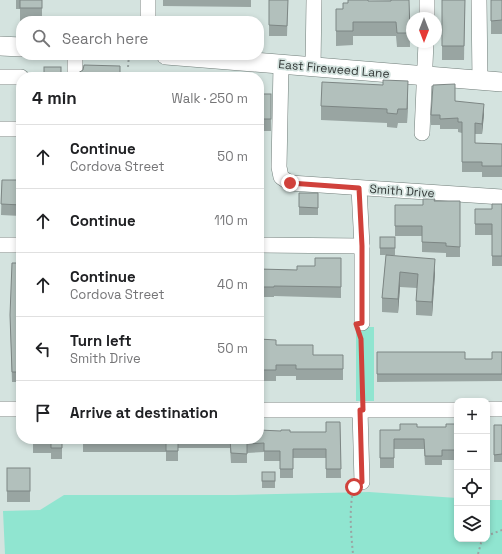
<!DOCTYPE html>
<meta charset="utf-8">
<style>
:root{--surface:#fff;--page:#f2f2f2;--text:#202124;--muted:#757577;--line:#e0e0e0}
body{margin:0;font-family:"Space Grotesk",sans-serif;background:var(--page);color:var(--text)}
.controls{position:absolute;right:12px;bottom:12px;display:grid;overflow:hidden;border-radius:8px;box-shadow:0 2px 6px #0003}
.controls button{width:36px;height:36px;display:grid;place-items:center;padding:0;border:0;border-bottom:1px solid var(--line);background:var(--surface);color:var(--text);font:20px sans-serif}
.compass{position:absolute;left:406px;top:12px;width:36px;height:36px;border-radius:50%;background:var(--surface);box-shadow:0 2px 6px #0003;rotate:180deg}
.stop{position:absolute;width:12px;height:12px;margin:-9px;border:3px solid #d0413b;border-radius:50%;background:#fff}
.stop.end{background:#d0413b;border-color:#fff;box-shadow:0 1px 4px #0008}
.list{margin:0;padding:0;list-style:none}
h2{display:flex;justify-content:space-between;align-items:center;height:52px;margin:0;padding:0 16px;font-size:17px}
h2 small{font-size:13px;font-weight:400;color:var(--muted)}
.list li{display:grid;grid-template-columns:26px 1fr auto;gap:12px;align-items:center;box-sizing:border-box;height:64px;padding:0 16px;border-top:1px solid var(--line)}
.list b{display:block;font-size:15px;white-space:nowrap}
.list p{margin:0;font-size:13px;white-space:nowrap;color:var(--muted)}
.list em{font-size:13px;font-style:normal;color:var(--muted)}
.icon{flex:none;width:22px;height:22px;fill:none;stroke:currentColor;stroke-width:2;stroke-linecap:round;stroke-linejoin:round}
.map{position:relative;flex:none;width:502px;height:554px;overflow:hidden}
.search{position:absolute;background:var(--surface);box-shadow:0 2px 6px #0003;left:16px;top:16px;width:248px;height:44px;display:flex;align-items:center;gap:10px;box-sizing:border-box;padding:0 14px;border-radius:16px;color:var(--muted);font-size:15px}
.panel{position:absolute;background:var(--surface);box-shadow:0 2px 6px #0003;left:16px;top:72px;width:248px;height:372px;border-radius:16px}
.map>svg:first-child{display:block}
.green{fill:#90e5d0}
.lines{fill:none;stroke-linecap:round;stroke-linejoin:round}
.minor-casing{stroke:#707d79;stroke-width:16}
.major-casing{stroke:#707d79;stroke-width:20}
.path{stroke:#9aa5a3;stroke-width:2;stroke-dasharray:2 3;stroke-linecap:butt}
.minor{stroke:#fff;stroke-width:15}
.major{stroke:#fff;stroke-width:19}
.wall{fill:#99a5a2}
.shaded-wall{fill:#7d8684}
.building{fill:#b2c0bc;stroke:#7d8684}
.route{stroke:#d0413b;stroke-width:5}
.labels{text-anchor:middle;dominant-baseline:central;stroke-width:3.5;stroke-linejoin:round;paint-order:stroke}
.street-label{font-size:12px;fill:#323736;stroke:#d4e3df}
</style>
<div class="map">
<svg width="502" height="554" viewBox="0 0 502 554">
<rect width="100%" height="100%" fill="#d4e3df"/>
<g class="green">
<rect x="356" y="327" width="18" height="74"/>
<path d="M369,492l88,6v41h30v-39h15v54h-497l-2,-43 37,-1 24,-15h170z"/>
</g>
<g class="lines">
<defs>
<g id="minor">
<path d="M148,0v21"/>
<path d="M479,0l1,81"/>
<path d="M427,18v-18"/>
<path d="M281,65l-2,102 2,10 9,6 212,14"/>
<path d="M313,67l1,-67"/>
<path d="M0,77h21"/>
<path d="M75,77v-22"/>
<path d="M0,129h21"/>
<path d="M422,133l4,-91"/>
<path d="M359,188l3,58v77"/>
<path d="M0,245h21"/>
<path d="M259,245l103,1"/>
<path d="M0,409h21"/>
<path d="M487,409h15"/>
<path d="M259,410h198"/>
<path d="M360,410l2,72"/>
</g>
<g id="major">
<path d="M0,46l21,1"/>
<path d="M166,55l336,27"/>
</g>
</defs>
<use href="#minor" class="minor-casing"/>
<use href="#major" class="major-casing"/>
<g class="path">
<path d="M128,67l1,-12"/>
<path d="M360,336l3,63"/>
<path d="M353,491c-4,21 -2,42 0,63"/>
<path d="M487,537l2,-2 13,-5"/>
<path d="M478,554l3,-11 4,-4"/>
</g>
<use href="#minor" class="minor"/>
<use href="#major" class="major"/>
</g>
<g class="wall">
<path d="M16,0h26v21h-22v-12h-4z"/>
<path d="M163,0h88v7l-88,-1z"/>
<path d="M269,0h19l-1,36h-18z"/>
<path d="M409,0l1,47h-13l-1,-11h-43v9l-17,1v-37h7l25,-8z"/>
<path d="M442,0h23l-1,60h-22z"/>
<rect x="491" y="0" width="11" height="34"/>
<rect x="259" y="94" width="12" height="37"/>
<path d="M408,96l-1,27h-9l-1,5 -10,-1v-4l-66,-3v-14z"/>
<path d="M455,101l29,13 -2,20h-7v9l27,1v33h-20v-5h-20v-39l-4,-1v-3h-18v-4h-9v-10z"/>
<path d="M2,180h19v36l-20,-1z"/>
<rect x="299" y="193" width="19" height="22"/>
<path d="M434,201h26v56h-14v-4l-24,-1v-16h-27v-31h28z"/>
<path d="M502,204v62h-10v-31h-17v-26h17z"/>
<path d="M380,237h15v18h-8l48,18 -3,43 -16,-1v-14l1,-13 -17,-1 -2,26 -16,-1v-14l4,-43h-6z"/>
<path d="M341,258v40l-67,-2v1h-15v-28l38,1 18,-4z"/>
<path d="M21,263v119h-9l-2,-67z"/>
<path d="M259,339l17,6 37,10h30v25h-47v-4h-20v5h-17z"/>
<path d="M377,352l88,7h27l10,-7v29l-125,1z"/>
<path d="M340,422l1,56h-15v-20h-33v20h-13v-17h-16v-9l-17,1v10h-16l-1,-15h-52v13h-12v-9h-83v-13l207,-7h36z"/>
<path d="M457,424v36h-15v5h-17l-1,-16h-30v19h-14v-38h20l17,-3h29z"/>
<rect x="494" y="425" width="8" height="37"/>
<path d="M33,439h29v20h-11v-6h-18z"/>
<rect x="7" y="468" width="23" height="34"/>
<rect x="262" y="472" width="13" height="16"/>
</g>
<g class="shaded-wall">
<path d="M408,81v15l-1,27v-14z"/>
<path d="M484,104v10l-2,20v-10z"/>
<path d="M435,259v14l-3,43v-14z"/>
<path d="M400,272v15l-2,26v-14z"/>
</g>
<g class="building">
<rect x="20" y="0" width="22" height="8"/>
<path d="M269,0h19l-1,26 -18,-1z"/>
<path d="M348,0h20v1h23v-1h18l1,33h-13l-1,-11h-43v9h-17v-22h7v-6h5z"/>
<path d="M442,0h23l-1,46h-22z"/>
<path d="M491,0h11v20l-11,1z"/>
<path d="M84,65l36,1v11h-42v-4l5,-3z"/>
<rect x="44" y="67" width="17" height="10"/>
<rect x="197" y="76" width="25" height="1"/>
<path d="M383,80l25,1 -1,28h-9l-1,5 -10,-1v-4l-66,-3 1,-24 61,3z"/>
<path d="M455,84v17l29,3 -2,20 -7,-1v20l27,1v22h-20v-4h-20v-40h-4v-4l-18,1v-4h-9l2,-30z"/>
<rect x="259" y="94" width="12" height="25"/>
<path d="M2,180h19v25l-20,-1z"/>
<path d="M299,193h19v15l-19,-1z"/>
<path d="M423,199h12l-1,2h26v46l-14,-1v-3l-24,-1v-16h-27v-21h28z"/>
<path d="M492,204h10v52h-10v-32h-17v-15h17z"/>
<rect x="380" y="237" width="15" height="11"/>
<path d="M386,255l49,4 -3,43 -16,-1 2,-27 -18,-2 -2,27 -16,-1z"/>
<path d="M315,258h26v29l-67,-1v1h-15v-18l38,1v-4h18z"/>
<path d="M12,263h9v109h-9l-2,-57z"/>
<path d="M259,339l17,1v5h37v10h30v14h-47v-4h-20v5h-17z"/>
<path d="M377,352h88v7h27v-7h10v22h-125z"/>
<path d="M326,422h14l1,47h-15v-20h-33v20h-13v-18h-16v-8l-17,1v10l-16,-1 -1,-14h29v-9l22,1v-1h9v2h36z"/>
<path d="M400,424h17v3h29v-3h11v26h-15v6h-17l-1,-17h-30v19h-14v-28h20z"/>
<path d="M494,425h8v29l-8,1z"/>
<path d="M33,439h29v9h-11v-5l-18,-1z"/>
<path d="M83,439h95v12h-12v-9l-83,1z"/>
<rect x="7" y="468" width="23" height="23"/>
<rect x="262" y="472" width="13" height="9"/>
</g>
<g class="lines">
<path class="route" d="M290,183l69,5 3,58v77l-6,1 5,15 2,71h-3l2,72 -8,5"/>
</g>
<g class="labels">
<g class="street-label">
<text transform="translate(334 69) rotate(5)">East Fireweed Lane</text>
<text transform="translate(402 191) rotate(4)">Smith Drive</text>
</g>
</g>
</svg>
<div class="controls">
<button>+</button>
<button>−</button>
<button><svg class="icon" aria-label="locate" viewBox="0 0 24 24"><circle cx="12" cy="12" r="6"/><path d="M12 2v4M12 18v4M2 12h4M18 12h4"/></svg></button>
<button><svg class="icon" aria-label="layers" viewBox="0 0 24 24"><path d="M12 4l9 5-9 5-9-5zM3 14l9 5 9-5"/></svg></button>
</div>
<svg class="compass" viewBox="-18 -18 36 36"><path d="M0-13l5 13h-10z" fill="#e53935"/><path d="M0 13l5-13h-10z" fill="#757577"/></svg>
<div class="stop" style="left:354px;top:487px"></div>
<div class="stop end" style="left:290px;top:183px"></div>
<div class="search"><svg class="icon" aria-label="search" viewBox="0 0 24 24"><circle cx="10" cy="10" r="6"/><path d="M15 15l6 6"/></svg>Search here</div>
<section class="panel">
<h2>4 min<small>Walk · 250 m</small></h2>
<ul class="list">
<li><svg class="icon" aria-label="ahead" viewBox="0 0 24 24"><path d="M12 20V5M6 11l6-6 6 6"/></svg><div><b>Continue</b><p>Cordova Street</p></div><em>50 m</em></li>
<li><svg class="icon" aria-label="ahead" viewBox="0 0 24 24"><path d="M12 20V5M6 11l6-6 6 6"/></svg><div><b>Continue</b></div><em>110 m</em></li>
<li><svg class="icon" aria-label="ahead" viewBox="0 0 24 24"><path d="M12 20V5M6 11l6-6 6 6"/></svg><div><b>Continue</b><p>Cordova Street</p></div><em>40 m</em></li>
<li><svg class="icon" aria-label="left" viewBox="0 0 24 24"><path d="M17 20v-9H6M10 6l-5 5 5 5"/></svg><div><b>Turn left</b><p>Smith Drive</p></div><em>50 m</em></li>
<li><svg class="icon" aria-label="arrive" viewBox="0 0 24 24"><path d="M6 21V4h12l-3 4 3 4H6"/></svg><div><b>Arrive at destination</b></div></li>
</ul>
</section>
</div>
